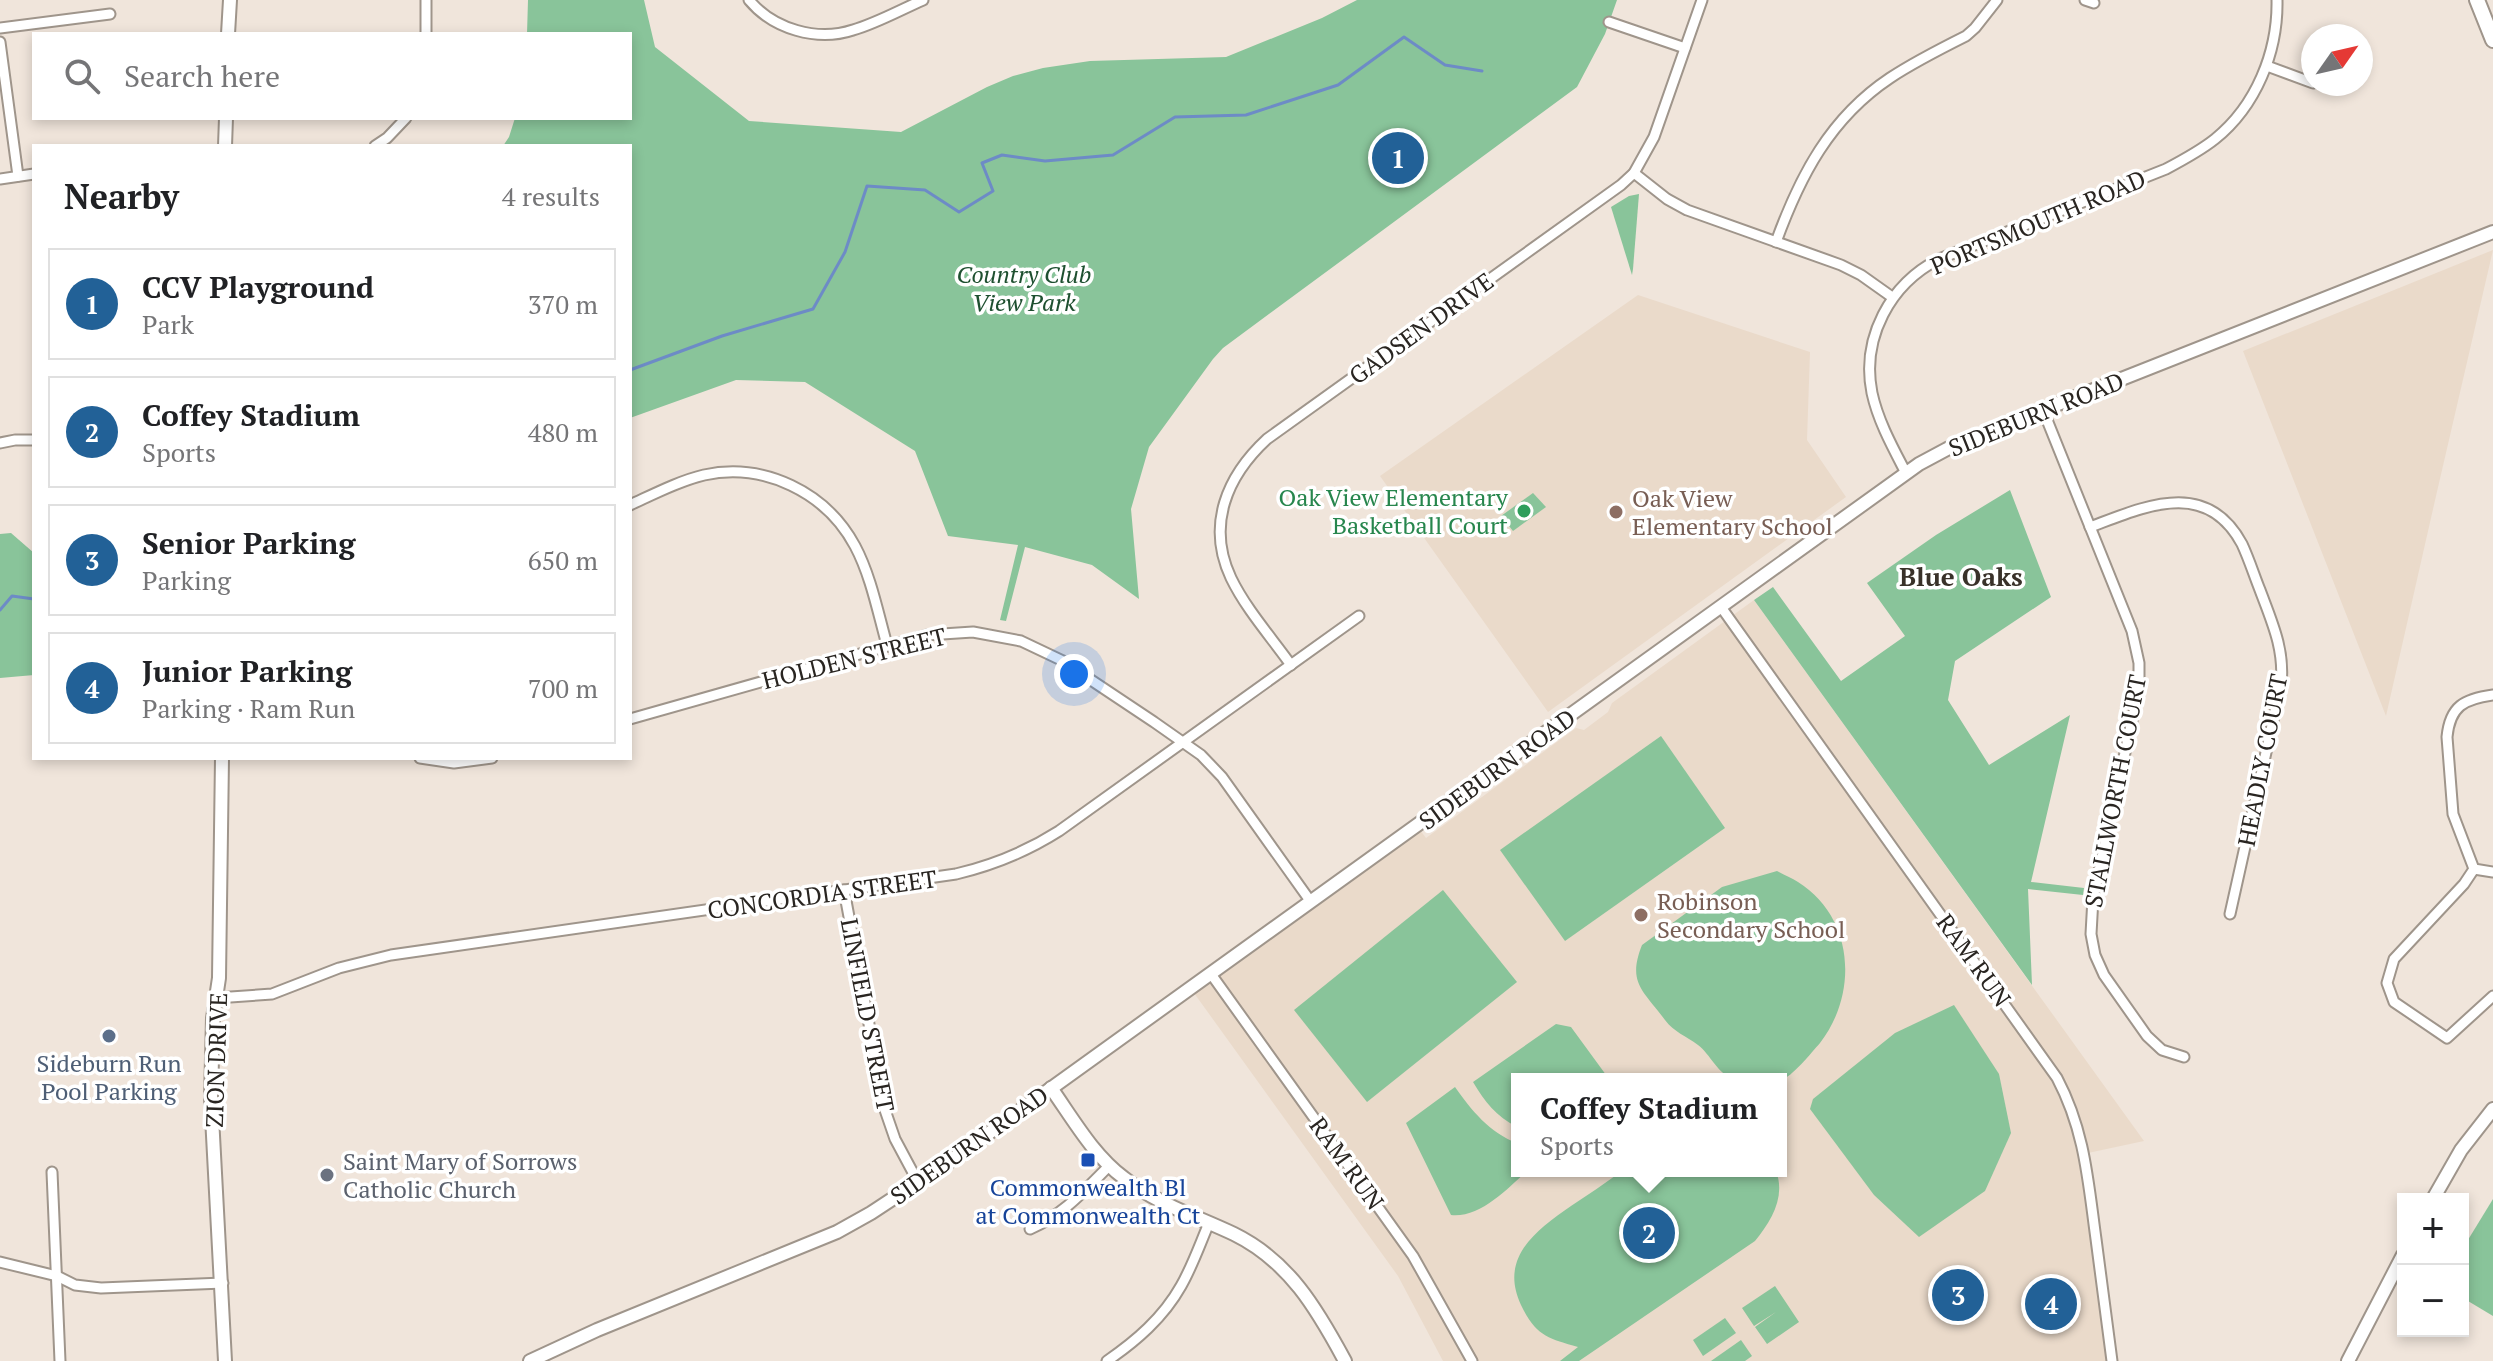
<!DOCTYPE html>
<meta charset="utf-8">
<style>
:root{--surface:#fff;--page:#f6f6f6;--text:#202124;--muted:#757577;--line:#e0e0e0;--accent:#226197}
body{margin:0;font-family:"PT Serif",serif;background:var(--page);color:var(--text)}
.controls{position:absolute;right:24px;bottom:24px;display:grid;overflow:hidden;border-radius:0px;box-shadow:0 4px 12px #0003}
.controls button{width:72px;height:72px;display:grid;place-items:center;padding:0;border:0;border-bottom:2px solid var(--line);background:var(--surface);color:var(--text);font:40px sans-serif}
.compass{position:absolute;left:2301px;top:24px;width:72px;height:72px;border-radius:50%;background:var(--surface);box-shadow:0 4px 12px #0003;rotate:56deg}
.you{position:absolute;left:1074px;top:674px;width:28px;height:28px;margin:-20px;border:6px solid #fff;border-radius:50%;background:#1a73e8;box-shadow:0 0 0 12px #1a73e833}
.badge{display:grid;place-items:center;width:52px;height:52px;border-radius:50%;background:var(--accent);color:#fff;font-size:26px;font-weight:700}
.pin{position:absolute;translate:-50% -50%;border:4px solid #fff;box-shadow:0 2px 8px #0006}
.popup{position:absolute;left:1511px;top:1073px;width:276px;height:104px;box-sizing:border-box;display:grid;place-content:center;border-radius:0px;background:var(--surface);filter:drop-shadow(0 2px 6px #0005);font-size:26px;white-space:nowrap;color:var(--muted)}
.popup b{font-size:30px;color:var(--text)}
.popup::after{content:'';position:absolute;left:50%;top:100%;margin-left:-16px;border:16px solid transparent;border-top-color:var(--surface)}
.list{margin:0;padding:0;list-style:none}
h2{display:flex;justify-content:space-between;align-items:center;height:104px;margin:0;padding:0 32px;font-size:34px}
h2 small{font-size:26px;font-weight:400;color:var(--muted)}
.list li{display:grid;grid-template-columns:52px 1fr auto;gap:24px;align-items:center;box-sizing:border-box;height:112px;margin:0 16px 16px;padding:0 16px;border:2px solid var(--line);border-radius:0px}
.list b{display:block;font-size:30px;white-space:nowrap}
.list p{margin:0;font-size:26px;white-space:nowrap;color:var(--muted)}
.list em{font-size:26px;font-style:normal;color:var(--muted)}
.icon{flex:none;width:44px;height:44px;fill:none;stroke:currentColor;stroke-width:2;stroke-linecap:round;stroke-linejoin:round}
.map{position:relative;flex:none;width:2493px;height:1361px;overflow:hidden}
.search{position:absolute;background:var(--surface);box-shadow:0 4px 12px #0003;left:32px;top:32px;width:600px;height:88px;display:flex;align-items:center;gap:20px;box-sizing:border-box;padding:0 28px;border-radius:0px;color:var(--muted);font-size:30px}
.panel{position:absolute;background:var(--surface);box-shadow:0 4px 12px #0003;left:32px;top:144px;width:600px;height:616px;border-radius:0px}
.map>svg:first-child{display:block}
.built{fill:#eadaca;fill-rule:evenodd}
.green{fill:#89c49a}
.lines{fill:none;stroke-linecap:round;stroke-linejoin:round}
.stream{stroke:#6d8bc6;stroke-width:3}
.street-casing{stroke:#9f958b;stroke-width:13}
.secondary-casing{stroke:#9f958b;stroke-width:16}
.primary-casing{stroke:#9f958b;stroke-width:18}
.street{stroke:#fff;stroke-width:9}
.secondary{stroke:#fff;stroke-width:12}
.primary{stroke:#fff;stroke-width:14}
.leisure-dot{fill:#2e9e5b;stroke:#fff;stroke-width:3}
.education-dot{fill:#8d6e63;stroke:#fff;stroke-width:3}
.service-dot{fill:#5c6f8a;stroke:#fff;stroke-width:3}
.transit-dot{fill:#1a4fb4;stroke:#fff;stroke-width:3}
.worship-dot{fill:#6b7280;stroke:#fff;stroke-width:3}
.labels{text-anchor:middle;dominant-baseline:central;stroke-width:7;stroke-linejoin:round;paint-order:stroke}
.street-label{font-size:24px;fill:#292521;stroke:#fff}
.park-label{font-size:24px;font-style:italic;fill:#1e5030;stroke:#fff}
.leisure-label{font-size:24px;fill:#27864d;stroke:#fff;text-anchor:end}
.education-label{font-size:24px;fill:#785e54;stroke:#fff;text-anchor:start}
.service-label{font-size:24px;fill:#4e5e75;stroke:#fff}
.worship-label{font-size:24px;fill:#5b616d;stroke:#fff;text-anchor:start}
.transit-label{font-size:24px;fill:#164399;stroke:#fff}
.neighbourhood-label{font-size:26px;font-weight:bold;fill:#393129;stroke:#fff}
</style>
<div class="map">
<svg width="2493" height="1361" viewBox="0 0 2493 1361">
<rect width="100%" height="100%" fill="#f0e5db"/>
<g class="built">
<path d="M2493,250l-57,246 -50,220 -143,-365z"/>
<path d="M1638,295l172,57 -3,88 39,57 -298,215 -168,-236z"/>
<path d="M1754,600l390,541 -56,12 28,208h-673l-45,-85 -204,-283 226,-163 6,8 150,-110 8,2 24,-18 4,-9zM1517,1079h264v92h-264z"/>
</g>
<g class="green">
<path d="M528,0h116l11,47 94,74 152,11 86,-45 26,-11 30,-8 47,-7 136,-4 96,-39 35,-18h260l-12,34 -28,53 -354,261 -10,11 -64,88 -18,62 8,90 -47,-34 -67,-18 -19,74 -6,-1 18,-75 -70,-9 -33,-85 -110,-69 -69,-2 -106,38v-272h-127l6,-9 6,-19h115v-84h-103z"/>
<path d="M1639,194l-6,75 -1,6 -21,-68 18,-11z"/>
<path d="M2010,490l41,107 -96,64 -7,39 41,65 81,-50 -39,167 53,6 -1,7 -55,-6 4,96 -278,-385 19,-13 68,94 64,-45 -38,-53 69,-48z"/>
<path d="M1533,493l13,14 -33,24 -12,-15z"/>
<path d="M11,533l23,20v122l-34,3v-144z"/>
<path d="M1661,736l64,92 -160,113 -65,-91z"/>
<path d="M1777,871c7,4 15,7 21,11 57,36 60,112 22,161 -8,9 -29,35 -39,37 -5,1 -16,-1 -23,-1 -7,0 -19,2 -25,0 -15,-5 -23,-25 -35,-34 -12,-9 -24,-13 -33,-25 -22,-30 -38,-37 -23,-75l80,-58z"/>
<path d="M1443,890l74,92 -150,120 -73,-92z"/>
<path d="M1954,1005l45,69 12,59 -26,58 -66,46 -45,-42 -64,-86 3,-10 82,-66z"/>
<path d="M1556,1024l15,3 38,52h-92v48c-21,-11 -32,-25 -44,-45z"/>
<path d="M1455,1087c16,23 35,46 62,56v28h10c-20,18 -47,47 -76,44l-45,-92z"/>
<path d="M1622,1171h154c10,26 -5,50 -21,70l-176,120h-19l18,-14c-30,-9 -42,-11 -57,-42 -22,-47 14,-74 50,-99 17,-11 34,-23 51,-35z"/>
<path d="M2493,1199v117l-30,-18v-50z"/>
<path d="M1775,1286l24,36 -32,22 -12,-17 21,-15 -22,14 -12,-18z"/>
<path d="M1725,1318l11,15 -33,23 -10,-16z"/>
<path d="M1741,1340l11,16 -7,5h-34z"/>
</g>
<g class="lines">
<g class="stream">
<path d="M630,370l92,-34 91,-27 32,-57 22,-66 58,4 34,22 34,-21 -11,-28 20,-8 43,6 68,-6 62,-38 71,-2 92,-30 66,-48 41,28 37,6"/>
<path d="M0,610l12,-14 22,3"/>
</g>
<defs>
<g id="street">
<path d="M749,0c24,29 68,42 104,30 24,-7 47,-20 70,-30"/>
<path d="M2085,0l9,3"/>
<path d="M1609,22l76,26"/>
<path d="M0,28l110,-14"/>
<path d="M426,34v-34"/>
<path d="M0,42l18,134"/>
<path d="M2267,66l46,17"/>
<path d="M2320,84h2"/>
<path d="M375,146l12,-8 19,-20"/>
<path d="M1634,173l33,26 20,11 154,55 20,10 31,22"/>
<path d="M0,179l34,-5"/>
<path d="M1776,242c24,-66 54,-124 114,-164 24,-16 50,-29 76,-42l9,-8 22,-28"/>
<path d="M2043,410l89,221 7,32v26l-46,209 -2,36 4,21 9,20 43,61 15,14 22,7"/>
<path d="M0,443l15,-3h19"/>
<path d="M1906,473c-13,-25 -28,-52 -34,-80 -11,-55 18,-109 67,-134l227,-90c17,-9 34,-18 49,-30 41,-33 63,-87 62,-139"/>
<path d="M630,505c24,-11 49,-24 74,-30 60,-13 122,17 151,71 16,30 23,67 32,99"/>
<path d="M2090,527c54,-20 116,-50 152,17 7,15 12,31 18,46 12,32 25,60 21,95l-51,229"/>
<path d="M1721,607l336,471c28,53 31,103 39,161 5,41 11,81 16,122"/>
<path d="M1291,665c-20,-28 -45,-56 -60,-87 -25,-53 -4,-102 36,-139l354,-254 13,-12 20,-36 48,-137"/>
<path d="M2493,695c-29,4 -43,11 -46,42l6,77 21,55 19,3"/>
<path d="M630,719l297,-84 46,-3 48,9 40,19 93,62 47,33 21,22 89,125"/>
<path d="M420,758l34,5 38,-5"/>
<path d="M2474,869l-10,15 -70,75 -7,24 7,19 53,36 46,-42"/>
<path d="M844,890l41,220 10,29 23,43"/>
<path d="M1211,974l202,282 59,105"/>
<path d="M216,998l56,-4 67,-26 52,-13 565,-81c38,-9 70,-22 103,-43l300,-215"/>
<path d="M52,1172l8,189"/>
<path d="M1030,1229c33,-14 54,-38 79,-63"/>
<path d="M0,1262l57,14 18,9 26,3 122,-5"/>
<path d="M1107,1361c29,-20 56,-43 74,-75 11,-19 19,-42 28,-63"/>
</g>
<g id="secondary">
<path d="M228,34l2,-34"/>
<path d="M225,146l1,-28"/>
<path d="M222,758l-3,220 -6,40 -2,80 14,263"/>
<path d="M1051,1088c22,31 42,67 73,90 33,26 72,38 110,56 55,27 83,75 111,127"/>
<path d="M2433,1199l28,-49 32,-41"/>
<path d="M530,1361l67,-31 240,-98 34,-19 79,-52 969,-697 28,-15 96,-39 450,-178"/>
<path d="M2348,1361l55,-106"/>
</g>
<path id="primary" d="M2477,0l16,40"/>
</defs>
<use href="#street" class="street-casing"/>
<use href="#secondary" class="secondary-casing"/>
<use href="#primary" class="primary-casing"/>
<use href="#street" class="street"/>
<use href="#secondary" class="secondary"/>
<use href="#primary" class="primary"/>
</g>
<circle class="leisure-dot" cx="1524" cy="511" r="8"/>
<g class="education-dot">
<circle cx="1616" cy="512" r="8"/>
<circle cx="1641" cy="915" r="8"/>
</g>
<circle class="service-dot" cx="109" cy="1036" r="8"/>
<rect class="transit-dot" x="1080" y="1152" width="16" height="16" rx="4"/>
<circle class="worship-dot" cx="327" cy="1175" r="8"/>
<g class="labels">
<g class="street-label">
<text transform="translate(2038 222) rotate(-23)">PORTSMOUTH ROAD</text>
<text transform="translate(1421 328) rotate(-36)">GADSEN DRIVE</text>
<text transform="translate(2036 414) rotate(-22)">SIDEBURN ROAD</text>
<text transform="translate(854 658) rotate(-14)">HOLDEN STREET</text>
<text transform="translate(2262 760) rotate(-79)">HEADLY COURT</text>
<text transform="translate(1497 769) rotate(-36)">SIDEBURN ROAD</text>
<text transform="translate(2115 791) rotate(-79)">STALLWORTH COURT</text>
<text transform="translate(822 894) rotate(-8)">CONCORDIA STREET</text>
<text transform="translate(1974 960) rotate(54)">RAM RUN</text>
<text transform="translate(868 1015) rotate(79)">LINFIELD STREET</text>
<text transform="translate(216 1060) rotate(-88)">ZION DRIVE</text>
<text transform="translate(969 1145) rotate(-35)">SIDEBURN ROAD</text>
<text transform="translate(1347 1163) rotate(54)">RAM RUN</text>
</g>
<g class="park-label">
<text x="1024" y="274">Country Club<tspan x="1024" dy="28">View Park</tspan></text>
</g>
<g class="leisure-label">
<text x="1508" y="497">Oak View Elementary<tspan x="1508" dy="28">Basketball Court</tspan></text>
</g>
<g class="education-label">
<text x="1632" y="498">Oak View<tspan x="1632" dy="28">Elementary School</tspan></text>
<text x="1657" y="901">Robinson<tspan x="1657" dy="28">Secondary School</tspan></text>
</g>
<g class="service-label">
<text x="109" y="1063">Sideburn Run<tspan x="109" dy="28">Pool Parking</tspan></text>
</g>
<g class="worship-label">
<text x="343" y="1161">Saint Mary of Sorrows<tspan x="343" dy="28">Catholic Church</tspan></text>
</g>
<g class="transit-label">
<text x="1088" y="1187">Commonwealth Bl<tspan x="1088" dy="28">at Commonwealth Ct</tspan></text>
</g>
<g class="neighbourhood-label">
<text x="1961" y="576">Blue Oaks</text>
</g>
</g>
</svg>
<div class="controls">
<button>+</button>
<button>−</button>
</div>
<svg class="compass" viewBox="-18 -18 36 36"><path d="M0-13l5 13h-10z" fill="#e53935"/><path d="M0 13l5-13h-10z" fill="#757577"/></svg>
<div class="you"></div>
<div class="pin badge" style="left:1398px;top:158px">1</div>
<div class="pin badge" style="left:1649px;top:1233px">2</div>
<div class="popup"><b>Coffey Stadium</b>Sports</div>
<div class="pin badge" style="left:1958px;top:1295px">3</div>
<div class="pin badge" style="left:2051px;top:1304px">4</div>
<div class="search"><svg class="icon" aria-label="search" viewBox="0 0 24 24"><circle cx="10" cy="10" r="6"/><path d="M15 15l6 6"/></svg>Search here</div>
<section class="panel">
<h2>Nearby<small>4 results</small></h2>
<ul class="list">
<li><span class="badge">1</span><div><b>CCV Playground</b><p>Park</p></div><em>370 m</em></li>
<li><span class="badge">2</span><div><b>Coffey Stadium</b><p>Sports</p></div><em>480 m</em></li>
<li><span class="badge">3</span><div><b>Senior Parking</b><p>Parking</p></div><em>650 m</em></li>
<li><span class="badge">4</span><div><b>Junior Parking</b><p>Parking · Ram Run</p></div><em>700 m</em></li>
</ul>
</section>
</div>
